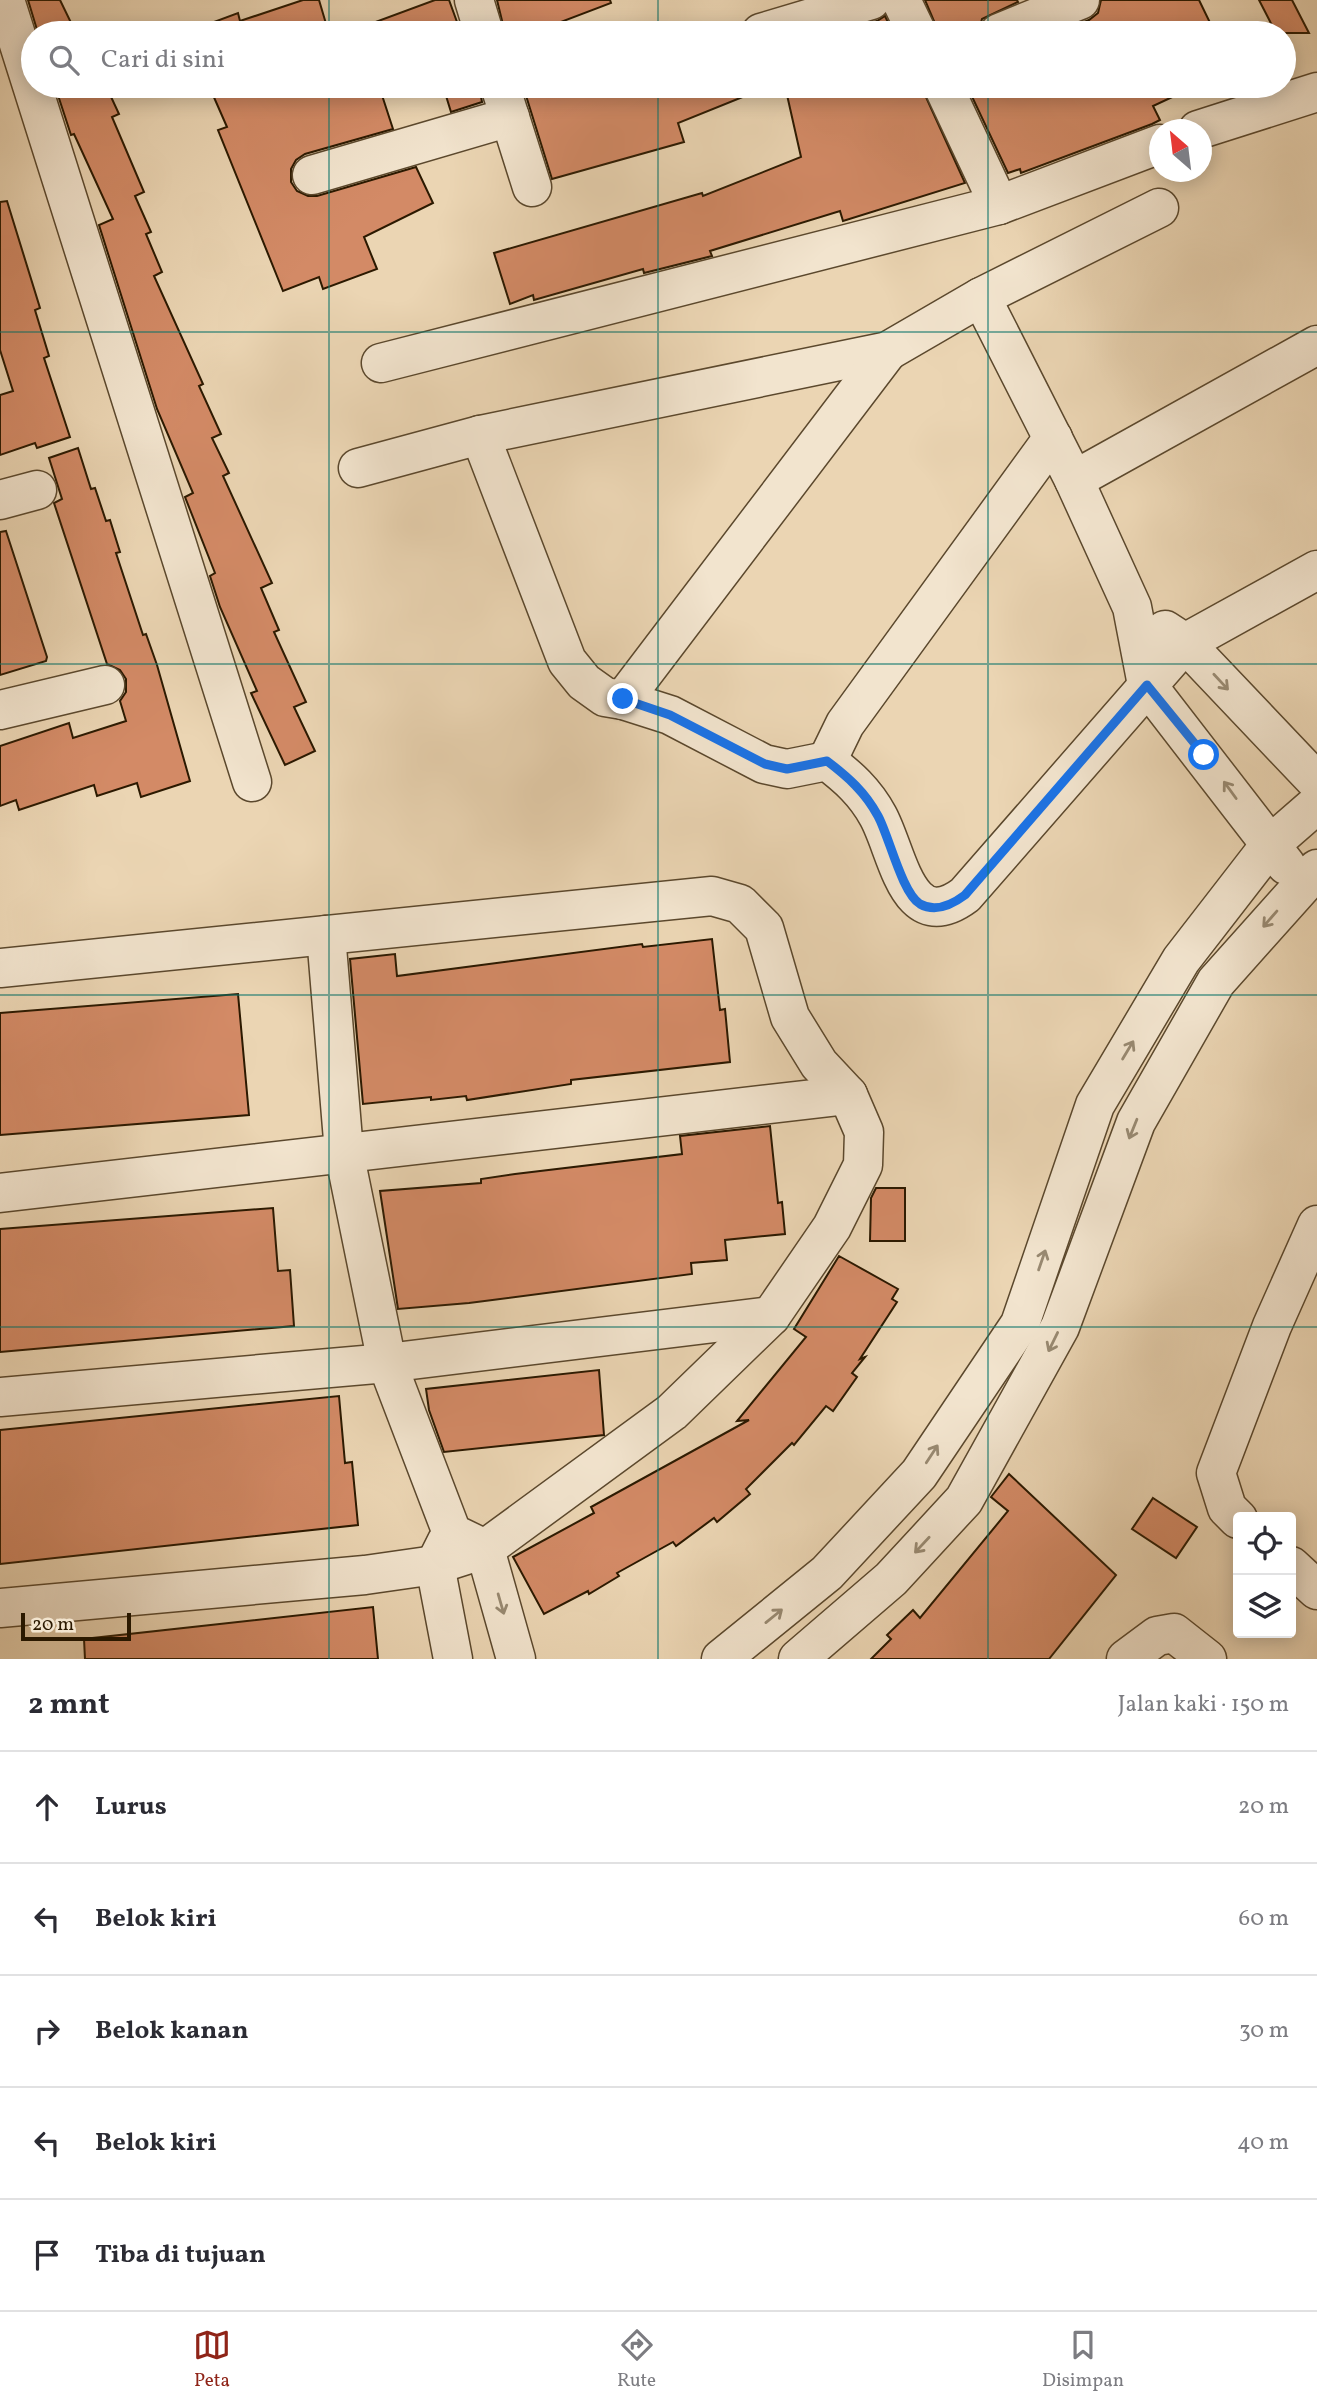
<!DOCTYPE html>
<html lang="id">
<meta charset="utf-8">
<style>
:root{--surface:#fff;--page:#f7f7f7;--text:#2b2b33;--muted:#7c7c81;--line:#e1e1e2;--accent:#8f2418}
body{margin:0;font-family:Vollkorn,serif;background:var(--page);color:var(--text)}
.controls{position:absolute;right:21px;bottom:21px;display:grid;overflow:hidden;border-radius:7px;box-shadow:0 4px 18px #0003}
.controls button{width:63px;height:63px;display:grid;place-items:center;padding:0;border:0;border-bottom:2px solid var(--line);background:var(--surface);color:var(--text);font:35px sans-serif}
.compass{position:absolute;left:1149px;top:119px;width:63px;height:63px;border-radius:50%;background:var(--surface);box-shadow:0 4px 18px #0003;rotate:332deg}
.scale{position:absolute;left:21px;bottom:18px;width:110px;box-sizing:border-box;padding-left:7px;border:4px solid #2b1900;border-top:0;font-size:19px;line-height:24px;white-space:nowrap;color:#2b1900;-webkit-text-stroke:5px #f2e4ce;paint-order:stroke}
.stop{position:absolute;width:21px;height:21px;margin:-16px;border:5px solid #1a73e8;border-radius:50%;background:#fff}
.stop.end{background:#1a73e8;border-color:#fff;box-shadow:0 2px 7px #0008}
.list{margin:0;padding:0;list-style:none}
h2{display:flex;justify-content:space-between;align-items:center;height:91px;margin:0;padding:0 28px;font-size:30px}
h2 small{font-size:23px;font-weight:400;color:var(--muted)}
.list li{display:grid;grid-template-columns:46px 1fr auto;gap:21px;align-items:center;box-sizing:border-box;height:112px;padding:0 28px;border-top:2px solid var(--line)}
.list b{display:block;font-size:26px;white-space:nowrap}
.list em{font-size:23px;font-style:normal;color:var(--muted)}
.icon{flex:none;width:38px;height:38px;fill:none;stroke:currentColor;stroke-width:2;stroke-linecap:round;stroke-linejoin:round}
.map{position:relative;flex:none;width:1317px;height:1659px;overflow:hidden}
.search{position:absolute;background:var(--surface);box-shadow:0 4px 18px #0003;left:21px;right:21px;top:21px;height:77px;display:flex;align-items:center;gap:18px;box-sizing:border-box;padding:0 24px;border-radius:38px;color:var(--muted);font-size:26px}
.sheet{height:651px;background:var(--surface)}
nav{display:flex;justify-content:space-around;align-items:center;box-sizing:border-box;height:98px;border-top:2px solid var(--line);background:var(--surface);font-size:19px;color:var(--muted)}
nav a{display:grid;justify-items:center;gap:4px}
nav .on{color:var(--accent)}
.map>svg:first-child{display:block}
.building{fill:#d38a66;stroke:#2b1900;stroke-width:2}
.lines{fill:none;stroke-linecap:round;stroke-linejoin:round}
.minor-casing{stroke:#5b482d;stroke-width:41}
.minor{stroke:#f2e4ce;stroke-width:38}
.oneway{stroke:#988971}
.route{stroke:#1a73e8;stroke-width:9}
.grid{fill:none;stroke:#0f766e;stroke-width:2;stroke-opacity:0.55}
</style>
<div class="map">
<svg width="1317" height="1659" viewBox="0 0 1317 1659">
<rect width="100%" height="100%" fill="#ebd5b3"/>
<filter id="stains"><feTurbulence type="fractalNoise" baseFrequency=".00286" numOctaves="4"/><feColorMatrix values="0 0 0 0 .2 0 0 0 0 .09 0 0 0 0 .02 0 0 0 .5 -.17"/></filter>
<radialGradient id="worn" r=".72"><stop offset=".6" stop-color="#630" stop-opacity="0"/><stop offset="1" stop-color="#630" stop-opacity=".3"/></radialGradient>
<g class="building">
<path d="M28,0h32l16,33h-38z"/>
<path d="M303,0h16l8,27 -17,6h-104l-3,-7 35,-13 2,8z"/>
<path d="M435,0h14l12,33h-109l-1,-2z"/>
<path d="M497,0h113l1,3 -53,20 4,10h-57z"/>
<path d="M925,0h92l1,2 -36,17 -4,14h-39z"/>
<path d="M1101,0h98l16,33h-159l33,-13 9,-7z"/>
<path d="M1259,0h33l17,33h-33z"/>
<path d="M885,16l8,17h-57l41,-12z"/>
<path d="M55,86h51l13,28 -7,3 32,75 -9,4 16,36 -5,2 16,38 -8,4 49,108 -4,2 22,48 -9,4 17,35 -6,3 49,107 -11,5 18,42 -5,2 32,70 -12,5 21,44 -30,14 -34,-72 6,-2 -37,-84 -10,-31 5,-3 -30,-76 8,-4 -36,-84 -58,-184 14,-6 -39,-85 -3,1z"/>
<path d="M209,86h170l14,43 -88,25 -9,6 -5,9v13l6,9 11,5h9l99,-29 17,36 -69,34 13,32 -54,20 -4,-12 -36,14 -65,-161 9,-3z"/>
<path d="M443,86h36l3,16 -31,10z"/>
<path d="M523,86h247l-92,37 6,19 -132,37z"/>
<path d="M785,86h136l44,97 -122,38 -3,-10 -130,40 2,5 -68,17 -1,-4 -109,31 -1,-5 -23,9 -16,-51 208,-60 1,3 98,-39z"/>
<path d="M967,86h211l3,7 -28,13 7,14 -8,4 -131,49 -1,-4 -12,4z"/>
<path d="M7,201l33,107 -5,2 14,46 -5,2 26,79 -33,11 -2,-5 -35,12v-60l13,-4 -13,-41v-148z"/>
<path d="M78,448l13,41 4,-1 11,33 4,-1 10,32 -4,1 27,82 3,-1 11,31 33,116 -49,16 -4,-14 -40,13 -3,-11 -75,25 -3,-10 -16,6v-60l69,-23 4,15 53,-17 -6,-20 6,-9v-13l-6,-9 -13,-6 -53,-161 8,-4 -13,-41z"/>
<path d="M6,531l41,126 -1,4 -46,14v-143z"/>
<path d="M712,939l8,71 5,-1 5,53 -159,18v4l-104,16 -1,-4 -35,4v-3l-68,7 -13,-145 45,-5 2,22 245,-32 1,3z"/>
<path d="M238,994l11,121 -249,20v-122z"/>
<path d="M770,1126l8,77 4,-1 3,32 -60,6 2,20 -36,3 1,11 -223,29 -71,6 -18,-118 101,-8v-4l34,-5 167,-20 -2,-18z"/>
<path d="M876,1188h29v53h-35l1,-43z"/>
<path d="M273,1208l5,63 12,-1 4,56 -294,26v-123z"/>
<path d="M839,1256l59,33 -6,10 5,3 -37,57 5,-2 -13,16 5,4 -24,34 -7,-5 -32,39 -2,-2 -46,46 4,5 -33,28 -3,-4 -38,28 -3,-4 -56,31 2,3 -30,18 -1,-3 -44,23 -31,-57 81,-44 -3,-6 158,-87 -12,1 69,-84 -12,-8z"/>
<path d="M599,1370l5,65 -160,17 -15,-42 -3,-21z"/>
<path d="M339,1396l6,67 7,-1 6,63 -358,39v-134z"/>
<path d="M1009,1474l107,101 -67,84h-178l20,-20 -4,-4 26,-25 7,8 88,-107 -17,-14z"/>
<path d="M1153,1498l44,29 -21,31 -44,-29z"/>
<path d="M373,1607l5,52h-293l-1,-20z"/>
</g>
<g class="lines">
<defs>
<g id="minor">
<path d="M5,0l247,782"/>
<path d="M474,0l10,33"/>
<path d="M901,0l16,33"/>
<path d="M761,33l110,-33"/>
<path d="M999,33l81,-33"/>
<path d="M500,86l32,101"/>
<path d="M943,86l56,119"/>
<path d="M1198,130l119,-38"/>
<path d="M312,175l198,-58"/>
<path d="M981,297l93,183 58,127 15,78 139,180"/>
<path d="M381,363l618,-158 161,-61"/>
<path d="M480,435l87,226 17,21 21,15 18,3 47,15 94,49 23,5 40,-8c21,16 38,31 51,55 20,36 29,122 87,79l220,-252 132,-73"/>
<path d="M358,468l122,-33 408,-84 93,-54 178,-89"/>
<path d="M1074,480l243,-135"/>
<path d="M0,500l37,-10"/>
<path d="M1165,630l20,13 132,139"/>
<path d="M623,700l265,-349"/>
<path d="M0,710l105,-25"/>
<path d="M827,761l18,-37 208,-286"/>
<path d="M326,935l18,217 43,211 65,170 33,16 31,110"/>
<path d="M0,968l712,-72 28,8 24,24 26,89 29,47 29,31 16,37 -1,33 -31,62 -61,89 -99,96 -187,137 -50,16 -70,10 -365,33"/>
<path d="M0,1193l848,-98"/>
<path d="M0,1397l387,-34 384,-47"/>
<path d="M1238,1519l-11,-11 -11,-35 56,-147 45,-101"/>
<path d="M447,1541l-12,24 18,94"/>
<path d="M1291,1566l26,24"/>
<path d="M721,1659l106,-86 92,-99 101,-150 75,-219 86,-145 89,-115 47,-41"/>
<path d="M798,1659l93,-80 73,-79 96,-173 76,-205 80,-140 101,-113"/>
<path d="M1126,1659l31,-23 17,-3 33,26"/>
</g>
</defs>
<use href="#minor" class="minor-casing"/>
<use href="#minor" class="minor"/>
</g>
<defs><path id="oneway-shaft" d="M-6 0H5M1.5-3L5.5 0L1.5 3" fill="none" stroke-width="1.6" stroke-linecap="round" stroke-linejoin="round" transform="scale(1.75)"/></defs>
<g class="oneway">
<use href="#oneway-shaft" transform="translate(1221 682) rotate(47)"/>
<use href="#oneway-shaft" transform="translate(1230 790) rotate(-126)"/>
<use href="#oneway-shaft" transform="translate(1270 919) rotate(131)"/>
<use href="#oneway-shaft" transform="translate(1128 1050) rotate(-59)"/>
<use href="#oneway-shaft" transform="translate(1133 1129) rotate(112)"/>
<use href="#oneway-shaft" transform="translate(1042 1260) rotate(-71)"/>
<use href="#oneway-shaft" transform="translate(1053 1342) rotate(116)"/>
<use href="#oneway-shaft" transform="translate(932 1454) rotate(-57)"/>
<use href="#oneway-shaft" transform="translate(922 1545) rotate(133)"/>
<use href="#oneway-shaft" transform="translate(501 1604) rotate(74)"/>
<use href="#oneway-shaft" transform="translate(774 1616) rotate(-39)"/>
</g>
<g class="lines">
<path class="route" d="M623,699l47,16 95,49 22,5 40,-8c21,16 38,31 51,55 11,20 24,77 42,88 16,9 33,0 45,-9l182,-210 57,70"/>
</g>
<path class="grid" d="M329,0v33M658,0v33M988,0v33M329,86v1573M658,86v1573M988,86v1573M0,332h1317M0,664h1317M0,995h1317M0,1327h1317"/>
<rect width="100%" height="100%" filter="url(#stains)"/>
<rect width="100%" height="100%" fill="url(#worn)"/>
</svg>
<div class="controls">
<button><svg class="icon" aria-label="locate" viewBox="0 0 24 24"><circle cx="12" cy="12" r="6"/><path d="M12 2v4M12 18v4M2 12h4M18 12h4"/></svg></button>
<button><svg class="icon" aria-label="layers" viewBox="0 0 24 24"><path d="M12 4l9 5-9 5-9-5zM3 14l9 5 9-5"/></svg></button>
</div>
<svg class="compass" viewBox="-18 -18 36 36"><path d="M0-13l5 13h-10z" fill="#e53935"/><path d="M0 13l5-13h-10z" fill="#7c7c81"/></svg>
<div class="scale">20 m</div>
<div class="stop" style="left:1204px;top:755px"></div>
<div class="stop end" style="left:623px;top:699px"></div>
<div class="search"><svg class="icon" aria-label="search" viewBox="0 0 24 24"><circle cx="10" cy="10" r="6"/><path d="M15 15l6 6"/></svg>Cari di sini</div>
</div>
<section class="sheet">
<h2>2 mnt<small>Jalan kaki · 150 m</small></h2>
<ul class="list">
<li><svg class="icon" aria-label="ahead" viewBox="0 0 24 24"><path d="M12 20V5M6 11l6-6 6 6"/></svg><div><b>Lurus</b></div><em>20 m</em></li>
<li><svg class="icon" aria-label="left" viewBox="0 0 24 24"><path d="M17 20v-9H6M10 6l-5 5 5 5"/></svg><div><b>Belok kiri</b></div><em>60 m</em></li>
<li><svg class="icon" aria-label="right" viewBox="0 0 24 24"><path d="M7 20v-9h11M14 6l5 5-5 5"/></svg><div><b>Belok kanan</b></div><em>30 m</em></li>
<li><svg class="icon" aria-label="left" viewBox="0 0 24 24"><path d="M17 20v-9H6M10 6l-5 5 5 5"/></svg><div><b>Belok kiri</b></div><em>40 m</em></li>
<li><svg class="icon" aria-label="arrive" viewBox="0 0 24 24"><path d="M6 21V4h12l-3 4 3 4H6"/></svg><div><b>Tiba di tujuan</b></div></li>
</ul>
</section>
<nav>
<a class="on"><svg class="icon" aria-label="map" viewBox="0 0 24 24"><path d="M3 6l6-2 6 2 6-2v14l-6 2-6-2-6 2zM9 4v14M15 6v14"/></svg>Peta</a>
<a><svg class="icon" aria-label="directions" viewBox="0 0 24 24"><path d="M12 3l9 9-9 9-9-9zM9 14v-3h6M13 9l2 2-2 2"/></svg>Rute</a>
<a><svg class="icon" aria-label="saved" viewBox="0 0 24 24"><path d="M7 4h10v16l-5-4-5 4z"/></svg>Disimpan</a>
</nav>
